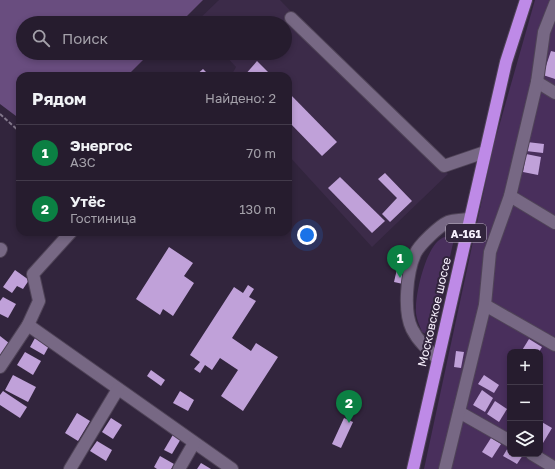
<!DOCTYPE html>
<html lang="ru">
<meta charset="utf-8">
<style>
:root{--surface:#261c2e;--page:#2e2536;--text:#f1f3f6;--muted:#a4a1aa;--line:#423a4a;--accent:#0b8043}
body{margin:0;font-family:"Golos Text",sans-serif;background:var(--page);color:var(--text)}
.controls{position:absolute;right:12px;bottom:12px;display:grid;overflow:hidden;border-radius:8px;box-shadow:0 2px 6px #0003}
.controls button{width:36px;height:36px;display:grid;place-items:center;padding:0;border:0;border-bottom:1px solid var(--line);background:var(--surface);color:var(--text);font:20px sans-serif}
.you{position:absolute;left:307px;top:235px;width:14px;height:14px;margin:-10px;border:3px solid #fff;border-radius:50%;background:#1a73e8;box-shadow:0 0 0 6px #1a73e833}
.badge{display:grid;place-items:center;width:26px;height:26px;border-radius:50%;background:var(--accent);color:#fff;font-size:13px;font-weight:700}
.pin{position:absolute;translate:-50% -33px;filter:drop-shadow(0 1px 2px #0008)}
.pin::after{content:'';position:absolute;top:21px;width:14px;height:12px;background:inherit;clip-path:polygon(0 0,100% 0,50% 100%)}
.list{margin:0;padding:0;list-style:none}
h2{display:flex;justify-content:space-between;align-items:center;height:52px;margin:0;padding:0 16px;font-size:17px}
h2 small{font-size:13px;font-weight:400;color:var(--muted)}
.list li{display:grid;grid-template-columns:26px 1fr auto;gap:12px;align-items:center;box-sizing:border-box;height:56px;padding:0 16px;border-top:1px solid var(--line)}
.list b{display:block;font-size:15px;white-space:nowrap}
.list p{margin:0;font-size:13px;white-space:nowrap;color:var(--muted)}
.list em{font-size:13px;font-style:normal;color:var(--muted)}
.icon{flex:none;width:22px;height:22px;fill:none;stroke:currentColor;stroke-width:2;stroke-linecap:round;stroke-linejoin:round}
.map{position:relative;flex:none;width:555px;height:469px;overflow:hidden}
.search{position:absolute;background:var(--surface);box-shadow:0 2px 6px #0003;left:16px;top:16px;width:276px;height:44px;display:flex;align-items:center;gap:10px;box-sizing:border-box;padding:0 14px;border-radius:22px;color:var(--muted);font-size:15px}
.panel{position:absolute;background:var(--surface);box-shadow:0 2px 6px #0003;left:16px;top:72px;width:276px;height:164px;border-radius:12px}
.map>svg:first-child{display:block}
.built{fill:#3c2b49}
.green{fill:#492f5c;fill-rule:evenodd}
.forest{fill:#694d7f}
.building{fill:#c0a1d9}
.lines{fill:none;stroke-linecap:round;stroke-linejoin:round}
.minor-casing{stroke:#4f4357;stroke-width:14}
.highway-casing{stroke:#4f4357;stroke-width:14}
.path{stroke:#83788c;stroke-width:2;stroke-dasharray:4 2;stroke-linecap:butt}
.minor{stroke:#776884;stroke-width:12}
.highway{stroke:#be8ae7;stroke-width:12}
.labels{text-anchor:middle;dominant-baseline:central;stroke-width:4;stroke-linejoin:round;paint-order:stroke}
.shield{fill:#32253d;stroke:#bcb3c3;stroke-width:1}
.shield-label{font-size:11px;font-weight:bold;fill:#f7f0fd}
.street-label{font-size:12px;fill:#f7f0fd;stroke:#32253d}
</style>
<div class="map">
<svg width="555" height="469" viewBox="0 0 555 469">
<rect width="100%" height="100%" fill="#32253d"/>
<path class="built" d="M219,0h61l168,174 -76,73 -84,-92v-79h-57l5,-9 -13,-14h62v-30h-90z"/>
<g class="green">
<path d="M535,0h20v469h-131l70,-325zM510,352h30v102h-30z"/>
<path d="M445,237l9,2 -22,98 -10,-5c-3,-8 -7,-16 -6,-24 0,-17 11,-67 29,-71z"/>
</g>
<path class="forest" d="M0,0h203l-23,23h-157v30h127l-23,23h-107v43l-20,-15z"/>
<g class="building">
<path d="M551,51l4,1v27l-12,-4z"/>
<path d="M257,61l15,15h-28z"/>
<path d="M203,69l7,7h-15z"/>
<path d="M288,92l49,50 -15,14 -34,-35z"/>
<path d="M527,142l17,2 -1,9 -17,-2z"/>
<path d="M526,154l15,3 -3,18 -15,-3z"/>
<path d="M385,173l27,28 -22,21 -8,-8 15,-16 -19,-19z"/>
<path d="M340,177l45,44 -13,12 -44,-45z"/>
<path d="M169,247l24,16 -9,13 10,7 -21,33 -10,-7 -3,6 -24,-16z"/>
<path d="M397,269l8,2 -2,13 -9,-2z"/>
<path d="M15,270l14,10 -6,9 -6,-3 -5,7 -9,-6z"/>
<path d="M248,285l6,4 -5,8 7,4 -24,37 19,13 5,-8 22,14 -35,54 -22,-15 17,-26 -18,-12 -8,12 -7,-5 -5,8 -6,-4 6,-7 -10,-7 44,-68 9,6z"/>
<path d="M3,297l13,7 -8,14 -8,-4v-13z"/>
<path d="M0,336l9,7 -9,12z"/>
<path d="M35,338l14,8 -5,9 -14,-8z"/>
<path d="M529,339l13,8 -3,5h-18z"/>
<path d="M456,351l8,1 -3,16 -7,-1z"/>
<path d="M25,352l16,9 -8,14 -16,-10z"/>
<path d="M151,370l14,10 -4,6 -14,-10z"/>
<path d="M13,375l23,12 -8,15 -23,-12z"/>
<path d="M484,375l15,10 -5,8 -16,-9z"/>
<path d="M482,390l11,8 -8,14 -12,-7z"/>
<path d="M3,391l24,16 -7,11 -20,-13v-10z"/>
<path d="M180,391l14,9 -6,11 -15,-8z"/>
<path d="M495,401l12,8 -8,13 -12,-8z"/>
<path d="M77,413l13,8 -12,20 -13,-8z"/>
<path d="M111,418l11,7 -9,14 -11,-7z"/>
<path d="M344,418l9,4 -12,26 -9,-4z"/>
<path d="M540,421l12,7 -9,15 -3,-2z"/>
<path d="M174,433l8,4 -10,17 -8,-4z"/>
<path d="M491,438l10,6 -9,14 -10,-6z"/>
<path d="M97,441l15,9 -6,11 -16,-10z"/>
<path d="M509,446l1,8 13,1 -6,9 -14,-8z"/>
<path d="M160,456l14,8 -3,5h-14l-3,-2z"/>
<path d="M201,463l10,6h-14z"/>
</g>
<g class="lines">
<defs>
<g id="minor">
<path d="M291,18l153,148 41,-14"/>
<path d="M537,82l18,11"/>
<path d="M510,196l45,27"/>
<path d="M0,251l1,-2"/>
<path d="M485,305l70,40"/>
<path d="M28,325l204,144"/>
<path d="M438,359c-10,-9 -20,-18 -26,-30 -9,-18 -5,-57 3,-75 4,-9 24,-28 33,-32 6,-2 15,-2 21,-3"/>
<path d="M0,367l28,-42 11,-24 -6,-27 38,-42"/>
<path d="M459,412l51,29"/>
<path d="M532,454l23,14"/>
<path d="M70,469l48,-80"/>
<path d="M179,469l15,-26"/>
<path d="M445,469l40,-164 5,-53 20,-56 27,-114 7,-50 11,-28"/>
</g>
<path id="highway" d="M413,469l93,-407 20,-62"/>
</defs>
<use href="#minor" class="minor-casing"/>
<use href="#highway" class="highway-casing"/>
<path class="path" d="M0,114l20,18"/>
<use href="#minor" class="minor"/>
<use href="#highway" class="highway"/>
</g>
<g class="labels">
<rect class="shield" x="446" y="224" width="40" height="18" rx="3"/>
<g class="shield-label">
<text x="466" y="233">А-161</text>
</g>
<g class="street-label">
<text transform="translate(434 312) rotate(-77)">Московское шоссе</text>
</g>
</g>
</svg>
<div class="controls">
<button>+</button>
<button>−</button>
<button><svg class="icon" aria-label="layers" viewBox="0 0 24 24"><path d="M12 4l9 5-9 5-9-5zM3 14l9 5 9-5"/></svg></button>
</div>
<div class="you"></div>
<div class="pin badge" style="left:400px;top:278px">1</div>
<div class="pin badge" style="left:349px;top:423px">2</div>
<div class="search"><svg class="icon" aria-label="search" viewBox="0 0 24 24"><circle cx="10" cy="10" r="6"/><path d="M15 15l6 6"/></svg>Поиск</div>
<section class="panel">
<h2>Рядом<small>Найдено: 2</small></h2>
<ul class="list">
<li><span class="badge">1</span><div><b>Энергос</b><p>АЗС</p></div><em>70 m</em></li>
<li><span class="badge">2</span><div><b>Утёс</b><p>Гостиница</p></div><em>130 m</em></li>
</ul>
</section>
</div>
